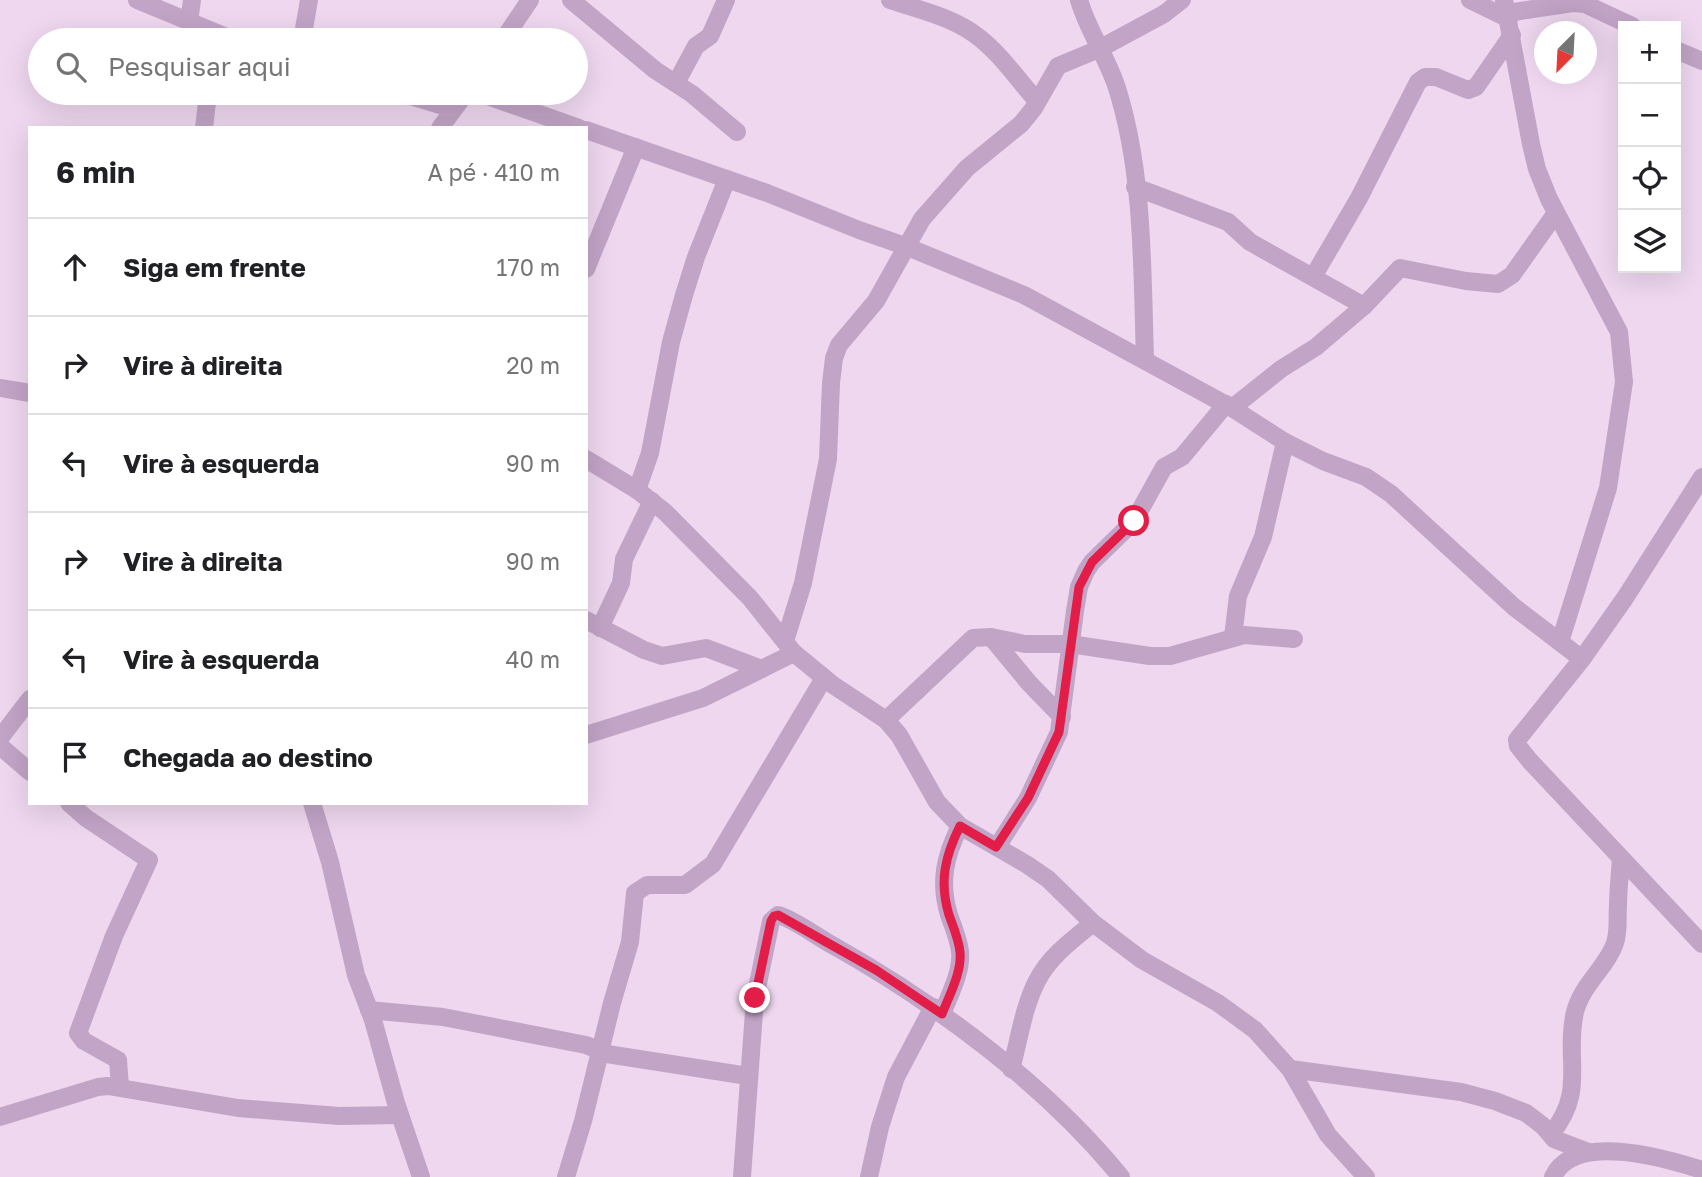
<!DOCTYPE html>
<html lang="pt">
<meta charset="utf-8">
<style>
:root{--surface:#fff;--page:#f2f2f2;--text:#202124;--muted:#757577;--line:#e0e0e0}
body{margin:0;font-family:"Golos Text",sans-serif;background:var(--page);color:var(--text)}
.controls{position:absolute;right:21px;top:21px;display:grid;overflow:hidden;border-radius:0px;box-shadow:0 7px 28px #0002}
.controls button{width:63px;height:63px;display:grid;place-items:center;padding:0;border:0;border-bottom:2px solid var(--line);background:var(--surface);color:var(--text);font:35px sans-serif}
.compass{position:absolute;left:1534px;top:21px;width:63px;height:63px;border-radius:50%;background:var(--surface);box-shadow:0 7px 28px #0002;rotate:204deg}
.stop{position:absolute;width:21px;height:21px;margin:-16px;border:5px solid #e11d48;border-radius:50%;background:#fff}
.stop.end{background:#e11d48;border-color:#fff;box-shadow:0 2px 7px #0008}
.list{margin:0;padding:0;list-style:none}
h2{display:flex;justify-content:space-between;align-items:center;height:91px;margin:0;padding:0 28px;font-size:30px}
h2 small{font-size:23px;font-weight:400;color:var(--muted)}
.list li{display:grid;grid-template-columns:46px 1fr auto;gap:21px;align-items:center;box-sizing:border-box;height:98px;padding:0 28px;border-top:2px solid var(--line)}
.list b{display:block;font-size:26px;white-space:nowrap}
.list em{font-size:23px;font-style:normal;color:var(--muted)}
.icon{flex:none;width:38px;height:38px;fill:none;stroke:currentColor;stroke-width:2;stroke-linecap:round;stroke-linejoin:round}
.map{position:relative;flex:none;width:1702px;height:1177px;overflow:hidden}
.search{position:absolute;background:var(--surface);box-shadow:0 7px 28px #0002;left:28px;top:28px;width:560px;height:77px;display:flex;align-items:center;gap:18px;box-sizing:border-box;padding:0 24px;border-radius:38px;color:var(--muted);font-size:26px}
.panel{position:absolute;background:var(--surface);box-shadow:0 7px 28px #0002;left:28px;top:126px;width:560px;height:679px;border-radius:0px}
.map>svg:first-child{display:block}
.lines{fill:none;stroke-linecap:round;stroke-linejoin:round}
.minor{stroke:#c2a4c6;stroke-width:18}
.route{stroke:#e11d48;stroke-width:9}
</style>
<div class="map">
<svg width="1702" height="1177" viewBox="0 0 1702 1177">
<rect width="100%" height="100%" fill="#eed7ef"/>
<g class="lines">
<g class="minor">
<path d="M137,0l97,40"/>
<path d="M571,0l84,70 37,24 45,38"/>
<path d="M890,0c29,10 63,17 87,36 23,17 41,44 60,65"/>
<path d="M1079,0c9,31 28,57 38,88 27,86 25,181 28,271"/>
<path d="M1470,0l39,19"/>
<path d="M1504,0l27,144 6,25 12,30 70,133 5,50 -16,106 -48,154"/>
<path d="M1507,13l66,-10 12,1 47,22"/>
<path d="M189,22l3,-22"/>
<path d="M302,40l7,-40"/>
<path d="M503,40l27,-40"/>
<path d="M1676,50l26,11"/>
<path d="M676,83l20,-37 14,-10 16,-36"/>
<path d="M400,93l53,16"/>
<path d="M479,93l100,35"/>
<path d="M204,128l4,-35"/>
<path d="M440,128l26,-35"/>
<path d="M586,130l181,63 92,37 46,16 119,49 208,113 53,34 38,19 43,16 25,17 123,113 68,52"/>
<path d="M1135,187l93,35 22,20 114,64"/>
<path d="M586,269l50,-122"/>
<path d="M1313,277l46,-79 59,-116 7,-5h11l32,13 8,-3 36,-52"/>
<path d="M0,388l30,5"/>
<path d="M1232,408l49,-39 35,-22 48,-41 36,-38 66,13 32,3 14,-9 44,-62"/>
<path d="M586,459l51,31 28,22 85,86 44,55 39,32 53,35 13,15 38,67 23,24 66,38 22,15 45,44 49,37 76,43 37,27 35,39 38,66 38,42"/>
<path d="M1702,477l-77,121 -43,61 -65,81 1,6 12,15 172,183"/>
<path d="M637,490l13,-37 21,-111 13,-47 12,-38 31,-78"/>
<path d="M586,620l58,30 18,6 44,-8 56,21"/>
<path d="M600,628l21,-45 3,-24 28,-58"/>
<path d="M991,637l38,46 33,34"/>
<path d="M1233,637l5,-41 25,-59 22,-95"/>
<path d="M785,641l18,-58 25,-124 3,-76 3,-25 5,-13 37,-44 46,-82 45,-51 54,-44 13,-16 24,-42 41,-17 65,-35 18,-14"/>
<path d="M886,720l87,-82 18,-1 34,7h45l80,12h20l74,-21 50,4"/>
<path d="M586,735l117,-37 91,-45"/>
<path d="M0,738l30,-39"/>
<path d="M0,746l30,26"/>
<path d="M69,803l17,15 63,42 -35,76 -36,97 6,8 34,19 2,27"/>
<path d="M312,803l18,59 26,113 17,45 23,83 25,74"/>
<path d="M997,847l31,-49 31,-66 16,-121 4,-24 7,-16 6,-9 42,-41 30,-54 18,-10 44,-53"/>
<path d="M369,1010l74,7 143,28 21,9 141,22"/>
<path d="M942,1014c7,-18 20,-42 18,-62 -1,-12 -7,-26 -11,-37 -10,-33 -4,-59 11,-89"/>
<path d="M1011,1069c8,-28 12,-61 26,-88 12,-24 36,-42 56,-58"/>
<path d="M1290,1069l171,23 34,9 31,12 17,13 11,13 34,13"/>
<path d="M0,1117l98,-30 10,-1 130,22 101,8 61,-1"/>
<path d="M1551,1134c36,-44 13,-74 24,-122 7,-28 32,-45 40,-69 4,-12 2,-25 3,-37 0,-16 2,-32 3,-48"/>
<path d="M566,1177l17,-56 29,-118 18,-61 5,-49 12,-8h38l28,-21 111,-186"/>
<path d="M742,1177l13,-179 16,-77 7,-6c14,3 41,23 56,31 103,58 212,139 287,231"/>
<path d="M869,1177l11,-50 16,-50 37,-70"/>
<path d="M1553,1177c21,-46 112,-19 149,-7"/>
</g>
</g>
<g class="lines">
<path class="route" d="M755,998l16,-77 3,-5 4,-1 98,55 66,44c7,-18 20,-42 18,-62 -1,-12 -7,-26 -11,-37 -10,-33 -4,-59 11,-89l36,21 32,-49 31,-66 20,-145 13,-25 42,-41"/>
</g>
</svg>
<div class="controls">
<button>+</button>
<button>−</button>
<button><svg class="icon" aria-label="locate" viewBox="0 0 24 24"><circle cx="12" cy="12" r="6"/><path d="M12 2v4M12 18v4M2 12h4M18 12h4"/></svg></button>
<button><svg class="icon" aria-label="layers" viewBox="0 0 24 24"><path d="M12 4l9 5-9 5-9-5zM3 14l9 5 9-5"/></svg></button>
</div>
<svg class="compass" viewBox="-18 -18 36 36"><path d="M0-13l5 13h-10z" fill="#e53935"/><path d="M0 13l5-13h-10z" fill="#757577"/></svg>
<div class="stop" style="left:1134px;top:521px"></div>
<div class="stop end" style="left:755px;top:998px"></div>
<div class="search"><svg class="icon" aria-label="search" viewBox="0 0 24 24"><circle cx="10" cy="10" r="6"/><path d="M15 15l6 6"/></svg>Pesquisar aqui</div>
<section class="panel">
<h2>6 min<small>A pé · 410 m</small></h2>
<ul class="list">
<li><svg class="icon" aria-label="ahead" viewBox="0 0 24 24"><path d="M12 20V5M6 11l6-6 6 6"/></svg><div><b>Siga em frente</b></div><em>170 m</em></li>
<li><svg class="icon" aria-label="right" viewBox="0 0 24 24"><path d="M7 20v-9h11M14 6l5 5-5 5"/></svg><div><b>Vire à direita</b></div><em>20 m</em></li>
<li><svg class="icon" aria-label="left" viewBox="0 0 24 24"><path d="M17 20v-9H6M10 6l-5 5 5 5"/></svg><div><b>Vire à esquerda</b></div><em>90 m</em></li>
<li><svg class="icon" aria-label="right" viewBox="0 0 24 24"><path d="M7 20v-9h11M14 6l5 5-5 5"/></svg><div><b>Vire à direita</b></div><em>90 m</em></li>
<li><svg class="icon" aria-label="left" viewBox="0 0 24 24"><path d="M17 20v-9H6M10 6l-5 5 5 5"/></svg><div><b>Vire à esquerda</b></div><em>40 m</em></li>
<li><svg class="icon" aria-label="arrive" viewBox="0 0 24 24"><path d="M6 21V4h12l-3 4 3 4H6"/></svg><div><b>Chegada ao destino</b></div></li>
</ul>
</section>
</div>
